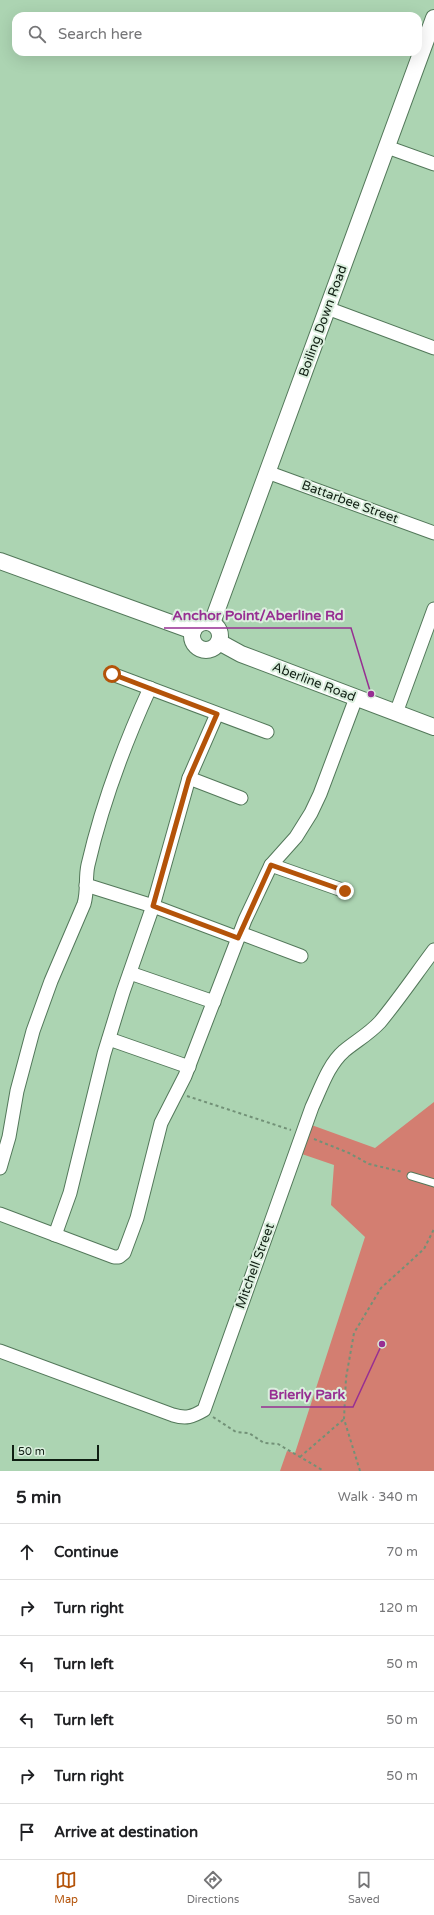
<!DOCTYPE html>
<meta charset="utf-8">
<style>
:root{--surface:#fff;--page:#f2f2f2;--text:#202124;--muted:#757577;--line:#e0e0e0;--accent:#b45309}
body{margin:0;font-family:"Varela Round",sans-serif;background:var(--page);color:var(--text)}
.scale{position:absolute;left:12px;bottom:10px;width:87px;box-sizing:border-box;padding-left:4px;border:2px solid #0f1e12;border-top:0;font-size:11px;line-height:14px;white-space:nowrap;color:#0f1e12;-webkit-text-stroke:3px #dbefde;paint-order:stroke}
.stop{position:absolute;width:12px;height:12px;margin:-9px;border:3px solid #b45309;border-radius:50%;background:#fff}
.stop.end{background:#b45309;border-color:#fff;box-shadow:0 1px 4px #0008}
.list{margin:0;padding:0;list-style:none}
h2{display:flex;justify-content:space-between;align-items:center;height:52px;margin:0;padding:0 16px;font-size:17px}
h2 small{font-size:13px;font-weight:400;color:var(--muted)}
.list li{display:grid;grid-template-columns:26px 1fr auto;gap:12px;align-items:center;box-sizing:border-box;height:56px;padding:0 16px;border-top:1px solid var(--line)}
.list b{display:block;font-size:15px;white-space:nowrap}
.list em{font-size:13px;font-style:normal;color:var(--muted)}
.icon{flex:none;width:22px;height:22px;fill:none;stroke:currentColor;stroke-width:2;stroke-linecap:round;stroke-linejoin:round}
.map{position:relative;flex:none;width:434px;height:1471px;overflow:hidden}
.search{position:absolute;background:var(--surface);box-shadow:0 4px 16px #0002;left:12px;right:12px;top:12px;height:44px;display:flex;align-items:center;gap:10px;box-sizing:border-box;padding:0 14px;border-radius:12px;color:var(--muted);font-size:15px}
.sheet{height:388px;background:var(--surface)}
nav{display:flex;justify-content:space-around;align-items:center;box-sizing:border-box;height:56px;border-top:1px solid var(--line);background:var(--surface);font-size:11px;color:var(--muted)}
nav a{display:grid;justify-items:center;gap:2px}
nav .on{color:var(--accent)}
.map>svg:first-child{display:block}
.green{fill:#d37e71}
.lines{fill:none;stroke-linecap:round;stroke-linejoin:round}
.service-casing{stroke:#53785a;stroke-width:9}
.minor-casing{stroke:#53785a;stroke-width:15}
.tertiary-casing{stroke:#53785a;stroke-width:18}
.path{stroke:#729177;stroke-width:2;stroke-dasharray:3 3;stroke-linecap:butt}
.service{stroke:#fff;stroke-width:7}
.minor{stroke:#fff;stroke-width:13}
.tertiary{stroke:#fff;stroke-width:16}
.route{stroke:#b45309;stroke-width:5}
.labels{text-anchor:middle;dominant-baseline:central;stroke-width:4;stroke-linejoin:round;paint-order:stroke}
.street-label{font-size:13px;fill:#0f1e12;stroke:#dbefde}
.leader{fill:none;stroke:#972f92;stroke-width:1.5}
.callout-dot{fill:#972f92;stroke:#dbefde;stroke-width:1.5}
.callout-label{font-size:14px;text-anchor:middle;font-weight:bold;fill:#972f92;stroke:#dbefde;stroke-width:4;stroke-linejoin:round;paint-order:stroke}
</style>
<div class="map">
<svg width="434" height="1471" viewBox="0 0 434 1471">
<rect width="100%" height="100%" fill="#acd4b2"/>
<path class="green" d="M434,1102v369h-154l7,-20 8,2 70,-216 -34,-32 3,-40 -38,-13 10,-29 69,25z"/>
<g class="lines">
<defs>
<path id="service" d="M411,1176l23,7"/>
<g id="minor">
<path d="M387,147l47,17"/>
<path d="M327,308l107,40"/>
<path d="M267,472l167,61"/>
<path d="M112,674l155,58"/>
<path d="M396,713l38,-104"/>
<path d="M189,778l52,20"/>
<path d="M271,865l74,26"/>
<path d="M86,885l67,21 85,32"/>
<path d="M240,933l61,23"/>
<path d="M130,973l84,29"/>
<path d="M109,1039l80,28"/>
<path d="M0,1168l9,-31 8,-46 16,-60 18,-50 33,-77c4,-13 1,-26 4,-39 14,-61 36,-120 62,-177"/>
<path d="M0,1214l114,43h5l5,-4 13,-35 24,-95 24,-47 60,-156 26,-55 25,-28 15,-24 9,-19 36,-96"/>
<path d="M55,1235l15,-42 34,-139 19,-62 30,-86 36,-128 28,-64"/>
<path d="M0,1351l173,64c13,4 19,2 31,-5l108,-303c9,-19 16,-42 32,-56 12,-10 25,-17 36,-29 19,-23 36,-48 54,-72"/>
</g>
<g id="tertiary">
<path d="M0,561l193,70"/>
<circle cx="206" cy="636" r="14"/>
<path d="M212,623l222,-605"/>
<path d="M219,642l22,12 193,73"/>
</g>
</defs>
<use href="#service" class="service-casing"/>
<use href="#minor" class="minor-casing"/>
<use href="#tertiary" class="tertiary-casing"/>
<g class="path">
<path d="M187,1096l104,34"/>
<path d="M314,1139l35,14 20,11 34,8"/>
<path d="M213,1417l23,15 13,1 15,10 14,1 46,27"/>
<path d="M300,1457l44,-38"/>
<path d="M360,1471l-16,-52 2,-41 8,-45 27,-45 43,-39 10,-20"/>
</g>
<use href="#service" class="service"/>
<use href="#minor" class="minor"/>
<use href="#tertiary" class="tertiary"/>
</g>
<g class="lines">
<path class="route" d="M112,674l105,40 -28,64 -36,128 85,32 33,-73 74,26"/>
</g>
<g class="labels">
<g class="street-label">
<text transform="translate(323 321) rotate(-70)">Boiling Down Road</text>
<text transform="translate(350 502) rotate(20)">Battarbee Street</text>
<text transform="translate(314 682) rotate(21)">Aberline Road</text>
<text transform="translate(255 1266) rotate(-70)">Mitchell Street</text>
</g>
</g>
<path class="leader" d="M371 694L351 628H164M382 1344L353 1407H261"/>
<g class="callout-dot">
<circle cx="371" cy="694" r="4"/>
<circle cx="382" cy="1344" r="4"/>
</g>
<g class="callout-label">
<text x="258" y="620">Anchor Point/Aberline Rd</text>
<text x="307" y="1399">Brierly Park</text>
</g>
</svg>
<div class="scale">50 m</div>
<div class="stop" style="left:112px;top:674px"></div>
<div class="stop end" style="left:345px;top:891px"></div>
<div class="search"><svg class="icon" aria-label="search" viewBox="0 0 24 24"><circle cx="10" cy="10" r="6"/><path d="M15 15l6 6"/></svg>Search here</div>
</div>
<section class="sheet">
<h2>5 min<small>Walk · 340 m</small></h2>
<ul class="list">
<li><svg class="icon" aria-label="ahead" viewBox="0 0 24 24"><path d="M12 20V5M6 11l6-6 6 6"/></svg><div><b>Continue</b></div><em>70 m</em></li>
<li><svg class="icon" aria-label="right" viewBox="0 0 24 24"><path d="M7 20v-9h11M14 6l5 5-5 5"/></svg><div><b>Turn right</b></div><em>120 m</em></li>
<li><svg class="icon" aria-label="left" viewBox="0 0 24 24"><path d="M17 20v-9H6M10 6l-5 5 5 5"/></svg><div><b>Turn left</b></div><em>50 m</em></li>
<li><svg class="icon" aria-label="left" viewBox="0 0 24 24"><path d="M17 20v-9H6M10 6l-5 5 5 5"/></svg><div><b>Turn left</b></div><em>50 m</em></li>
<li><svg class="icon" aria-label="right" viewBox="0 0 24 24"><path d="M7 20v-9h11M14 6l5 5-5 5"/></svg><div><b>Turn right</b></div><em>50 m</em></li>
<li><svg class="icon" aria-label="arrive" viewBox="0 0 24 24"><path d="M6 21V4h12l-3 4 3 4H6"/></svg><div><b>Arrive at destination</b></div></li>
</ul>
</section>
<nav>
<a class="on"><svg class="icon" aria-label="map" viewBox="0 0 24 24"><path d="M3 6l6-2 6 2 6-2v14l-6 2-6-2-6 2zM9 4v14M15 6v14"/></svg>Map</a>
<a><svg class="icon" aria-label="directions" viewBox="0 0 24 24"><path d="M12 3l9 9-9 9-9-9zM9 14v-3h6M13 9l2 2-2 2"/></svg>Directions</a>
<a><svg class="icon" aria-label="saved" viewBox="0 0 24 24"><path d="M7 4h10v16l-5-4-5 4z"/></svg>Saved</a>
</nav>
